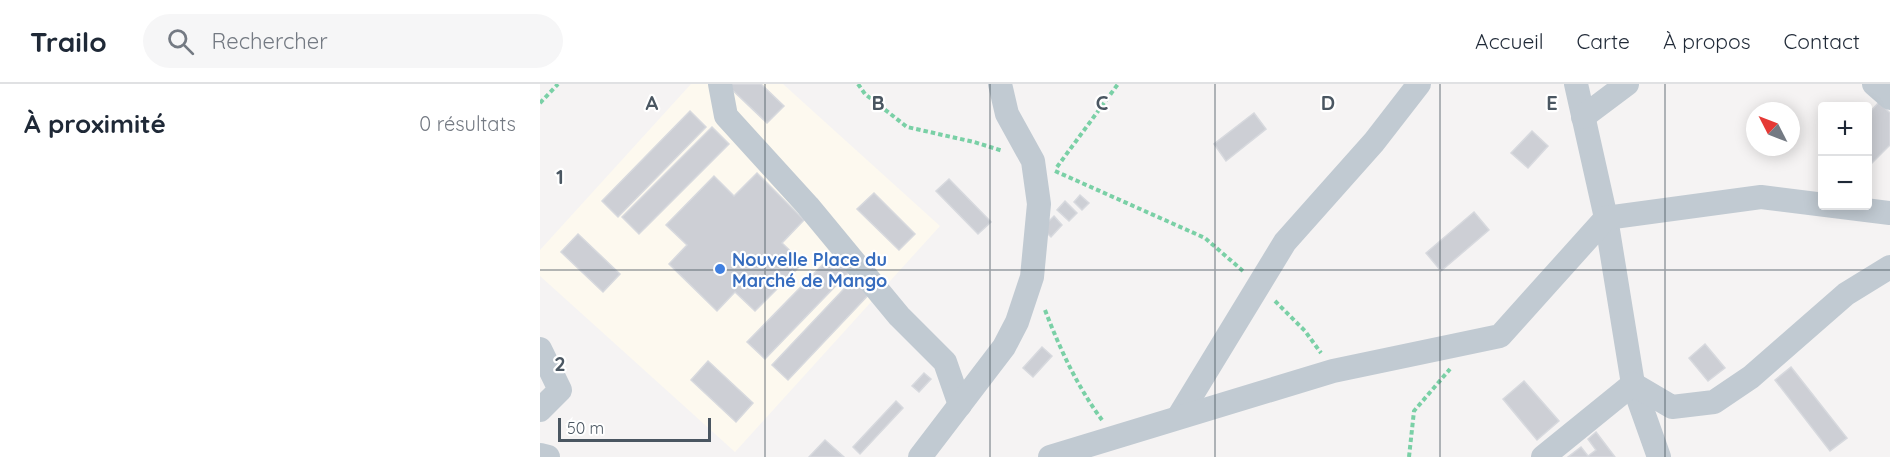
<!DOCTYPE html>
<html lang="fr">
<meta charset="utf-8">
<style>
:root{--surface:#fff;--page:#f6f6f7;--text:#1f2937;--muted:#747a83;--line:#e0e1e3}
body{margin:0;font-family:Quicksand,sans-serif;background:var(--page);color:var(--text)}
.controls{position:absolute;right:18px;top:18px;display:grid;overflow:hidden;border-radius:6px;box-shadow:0 3px 15px #0003}
.controls button{width:54px;height:54px;display:grid;place-items:center;padding:0;border:0;border-bottom:2px solid var(--line);background:var(--surface);color:var(--text);font:30px sans-serif}
.compass{position:absolute;left:1206px;top:18px;width:54px;height:54px;border-radius:50%;background:var(--surface);box-shadow:0 3px 15px #0003;rotate:312deg}
.scale{position:absolute;left:18px;bottom:15px;width:153px;box-sizing:border-box;padding-left:6px;border:3px solid #4a5661;border-top:0;font-size:16px;line-height:21px;white-space:nowrap;color:#4a5661;-webkit-text-stroke:4px #fff;paint-order:stroke}
.list{margin:0;padding:0;list-style:none}
h2{display:flex;justify-content:space-between;align-items:center;height:78px;margin:0;padding:0 24px;font-size:26px}
h2 small{font-size:20px;font-weight:400;color:var(--muted)}
.icon{flex:none;width:33px;height:33px;fill:none;stroke:currentColor;stroke-width:2;stroke-linecap:round;stroke-linejoin:round}
.map{position:relative;flex:none;width:1350px;height:373px;overflow:hidden}
header{display:flex;align-items:center;gap:36px;box-sizing:border-box;height:84px;padding:0 30px;background:var(--surface);border-bottom:2px solid var(--line)}
header strong{font-size:28px}
nav{display:flex;gap:33px;margin-inline-start:auto;font-size:21px}
.search{width:420px;height:54px;background:var(--page);display:flex;align-items:center;gap:15px;box-sizing:border-box;padding:0 21px;border-radius:33px;color:var(--muted);font-size:22px}
main{display:flex}
aside{flex:1;background:var(--surface)}
.map>svg:first-child{display:block}
.commercial{fill:#fdf9ef}
.building{fill:#cdcfd5;stroke:#d7d9de;stroke-width:1.5}
.lines{fill:none;stroke-linecap:round;stroke-linejoin:round}
.path{stroke:#7ad0a6;stroke-width:4;stroke-dasharray:4.5 3;stroke-linecap:butt}
.minor{stroke:#c1cad2;stroke-width:24}
.grid{fill:none;stroke:#4a5661;stroke-width:1.5;stroke-opacity:0.55}
.shop-dot{fill:#3f7fe0;stroke:#fff;stroke-width:2}
.labels{text-anchor:middle;dominant-baseline:central;stroke-width:4.5;stroke-linejoin:round;paint-order:stroke}
.shop-label{font-size:18px;font-weight:bold;fill:#366cbe;stroke:#fff;text-anchor:start}
.grid-label{font-size:20px;text-anchor:middle;font-weight:bold;fill:#4a5661;stroke:#fff;stroke-width:4.5;stroke-linejoin:round;paint-order:stroke}
</style>
<header>
<strong>Trailo</strong>
<div class="search"><svg class="icon" aria-label="search" viewBox="0 0 24 24"><circle cx="10" cy="10" r="6"/><path d="M15 15l6 6"/></svg>Rechercher</div>
<nav><a>Accueil</a><a>Carte</a><a>À propos</a><a>Contact</a></nav>
</header>
<main>
<aside>
<h2>À proximité<small>0 résultats</small></h2>
<ul class="list">
</ul>
</aside>
<div class="map">
<svg width="1350" height="373" viewBox="0 0 1350 373">
<rect width="100%" height="100%" fill="#f5f3f3"/>
<path class="commercial" d="M151,0h92l157,142 -205,226 -195,-176v-26z"/>
<g class="building">
<path d="M186,0h35l23,22 -17,17z"/>
<path d="M1339,18l11,11v32l-22,22v-53z"/>
<path d="M150,27l16,16 -88,90 -16,-16z"/>
<path d="M714,29l12,16 -40,32 -12,-17z"/>
<path d="M172,43l17,17 -90,90 -17,-17z"/>
<path d="M992,47l16,15 -20,22 -17,-15z"/>
<path d="M217,89l47,47 -22,23 21,20 -48,48 -20,-19 -18,19 -48,-47 18,-19 -21,-20 48,-49 20,20z"/>
<path d="M409,95l42,43 -13,12 -42,-43z"/>
<path d="M334,109l41,41 -16,16 -42,-41z"/>
<path d="M540,111l9,8 -7,7 -8,-8z"/>
<path d="M525,117l12,12 -8,8 -12,-11z"/>
<path d="M934,128l15,18 -48,41 -15,-18z"/>
<path d="M514,132l8,9 -11,12 -9,-9z"/>
<path d="M38,150l42,40 -17,18 -42,-40z"/>
<path d="M296,167l17,17 -88,91 -18,-17z"/>
<path d="M318,190l16,15 -86,91 -16,-15z"/>
<path d="M1165,260l20,24 -17,13 -19,-23z"/>
<path d="M502,263l10,9 -19,21 -10,-9z"/>
<path d="M168,277l45,42 -17,19 -45,-42z"/>
<path d="M1251,283l56,71 -17,13 -55,-71z"/>
<path d="M384,289l7,6 -12,13 -7,-6z"/>
<path d="M984,297l35,40 -22,19 -34,-41z"/>
<path d="M356,317l7,7 -43,46 -7,-7z"/>
<path d="M1056,348l19,25h-47l13,-10 7,9 8,-6 -8,-11z"/>
<path d="M285,356l19,17h-35z"/>
</g>
<g class="lines">
<g class="path">
<path d="M318,0l7,10 42,33 67,15 29,9"/>
<path d="M0,19l18,-19"/>
<path d="M517,83l61,-83"/>
<path d="M515,87l150,67 38,33"/>
<path d="M735,217l30,30 16,22"/>
<path d="M505,226c15,39 32,76 57,110"/>
<path d="M869,373l5,-46 36,-42"/>
</g>
<g class="minor">
<path d="M180,0l6,32 82,90 91,110 46,46 15,43"/>
<path d="M1036,0l30,134 27,166 26,73"/>
<path d="M1334,0l16,14"/>
<path d="M1043,33l44,-33"/>
<path d="M0,265l20,41 -20,20"/>
<path d="M639,332l106,-174 89,-100 45,-58"/>
<path d="M0,371l8,2"/>
<path d="M380,373l84,-110 13,-25 15,-45 7,-73 -6,-43 -26,-47 -7,-30"/>
<path d="M510,373l283,-86 167,-35 106,-118 155,-21 129,16"/>
<path d="M1003,373l90,-73 39,23 42,-5 37,-25 95,-83 44,-27"/>
</g>
</g>
<path class="grid" d="M225,0v373M450,0v373M675,0v373M900,0v373M1125,0v373M0,186h1350"/>
<circle class="shop-dot" cx="180" cy="185" r="6"/>
<g class="labels">
<g class="shop-label">
<text x="192" y="175">Nouvelle Place du<tspan x="192" dy="21">Marché de Mango</tspan></text>
</g>
</g>
<g class="grid-label">
<text x="112" y="26">A</text>
<text x="338" y="26">B</text>
<text x="562" y="26">C</text>
<text x="788" y="26">D</text>
<text x="1012" y="26">E</text>
<text x="20" y="100">1</text>
<text x="20" y="287">2</text>
</g>
</svg>
<div class="controls">
<button>+</button>
<button>−</button>
</div>
<svg class="compass" viewBox="-18 -18 36 36"><path d="M0-13l5 13h-10z" fill="#e53935"/><path d="M0 13l5-13h-10z" fill="#747a83"/></svg>
<div class="scale">50 m</div>
</div>
</main>
